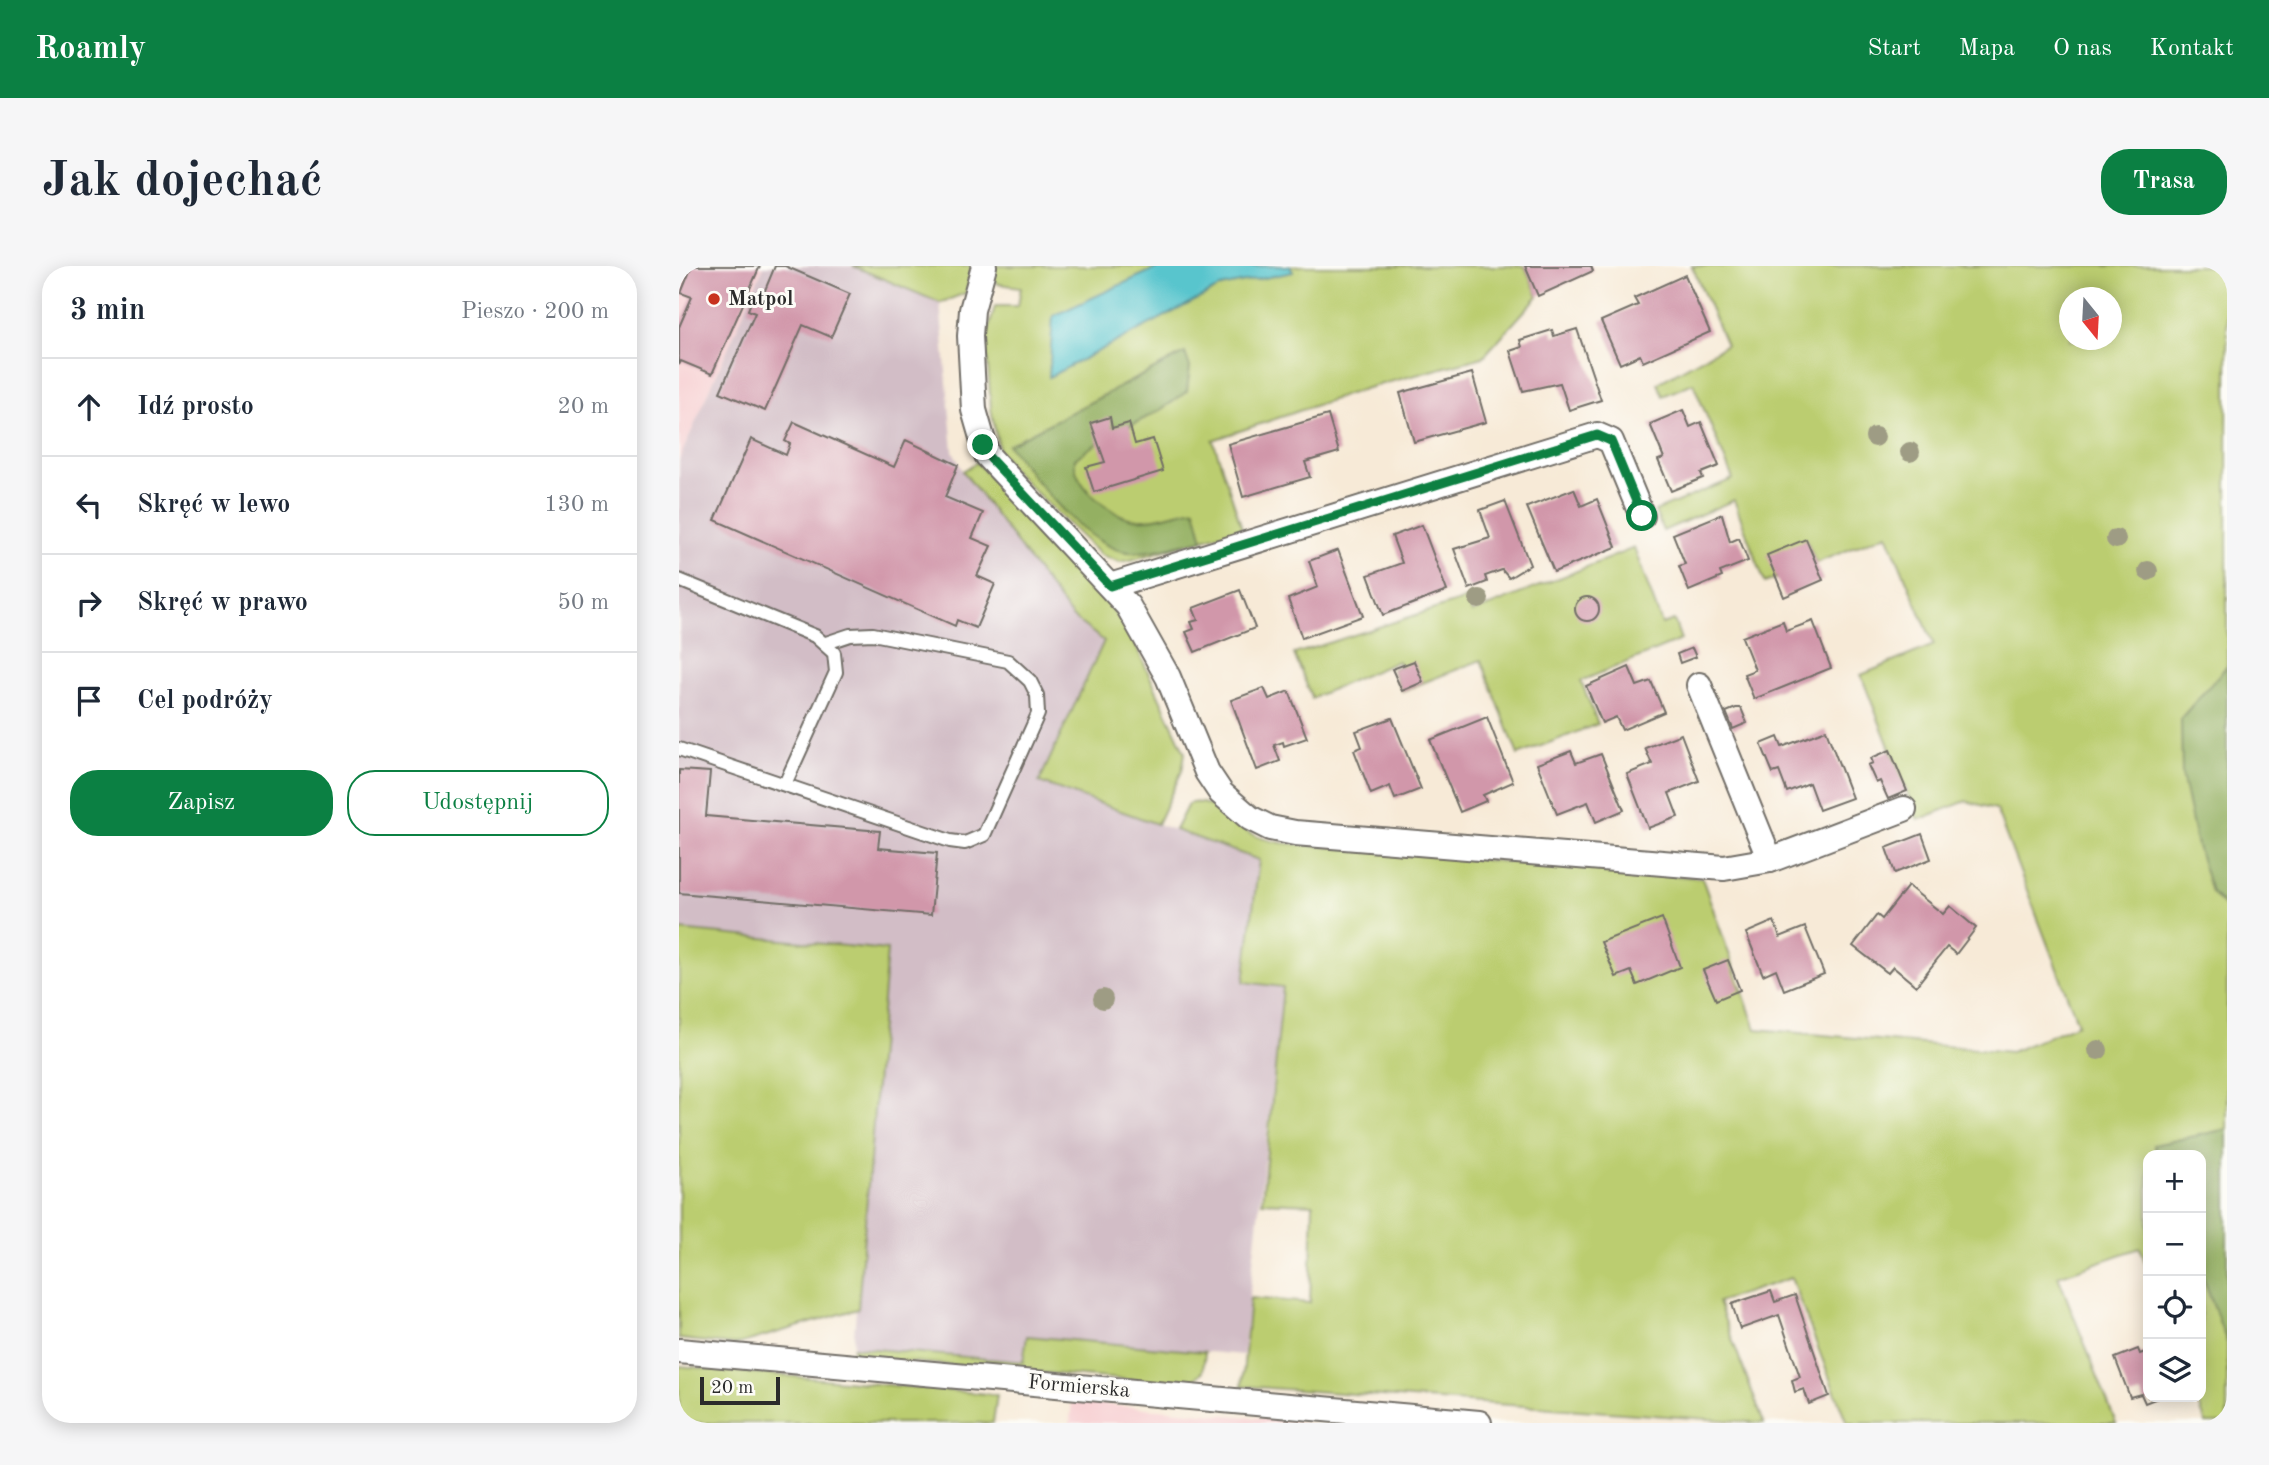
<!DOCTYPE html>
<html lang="pl">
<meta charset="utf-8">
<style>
:root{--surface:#fff;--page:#f6f6f7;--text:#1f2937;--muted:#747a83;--line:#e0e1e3;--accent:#0b8043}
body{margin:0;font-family:"Old Standard TT",serif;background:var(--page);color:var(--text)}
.controls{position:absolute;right:21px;bottom:21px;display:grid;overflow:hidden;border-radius:14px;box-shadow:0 4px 18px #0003}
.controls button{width:63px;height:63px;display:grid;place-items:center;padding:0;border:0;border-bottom:2px solid var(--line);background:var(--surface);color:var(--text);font:35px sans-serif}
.compass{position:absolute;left:1380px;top:21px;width:63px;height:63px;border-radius:50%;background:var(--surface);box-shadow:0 4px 18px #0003;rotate:162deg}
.scale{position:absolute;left:21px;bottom:18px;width:80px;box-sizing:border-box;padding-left:7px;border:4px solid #2b2b2b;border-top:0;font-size:19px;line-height:24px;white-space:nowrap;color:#2b2b2b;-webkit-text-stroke:5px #fdfcf7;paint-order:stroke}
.stop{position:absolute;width:21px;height:21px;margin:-16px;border:5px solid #0b8043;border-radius:50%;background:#fff}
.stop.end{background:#0b8043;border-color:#fff;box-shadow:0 2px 7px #0008}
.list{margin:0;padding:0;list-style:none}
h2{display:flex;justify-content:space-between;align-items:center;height:91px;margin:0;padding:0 28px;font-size:30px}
h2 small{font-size:23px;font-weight:400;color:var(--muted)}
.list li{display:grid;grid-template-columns:46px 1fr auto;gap:21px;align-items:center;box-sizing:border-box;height:98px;padding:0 28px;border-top:2px solid var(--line)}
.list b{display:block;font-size:26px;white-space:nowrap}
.list em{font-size:23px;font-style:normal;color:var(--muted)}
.actions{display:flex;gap:14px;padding:21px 28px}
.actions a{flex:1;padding:16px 0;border:2px solid var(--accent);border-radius:28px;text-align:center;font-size:24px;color:var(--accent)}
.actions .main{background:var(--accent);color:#fff}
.icon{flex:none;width:38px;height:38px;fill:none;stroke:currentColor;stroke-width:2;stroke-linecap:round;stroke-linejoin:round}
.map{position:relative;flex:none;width:1548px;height:1157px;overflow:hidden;border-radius:28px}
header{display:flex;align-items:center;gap:42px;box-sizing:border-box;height:98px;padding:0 35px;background:var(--accent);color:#fff}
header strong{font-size:33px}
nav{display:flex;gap:38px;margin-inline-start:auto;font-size:24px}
.intro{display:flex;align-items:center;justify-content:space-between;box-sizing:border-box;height:168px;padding:0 42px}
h1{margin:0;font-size:49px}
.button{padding:18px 32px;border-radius:28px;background:var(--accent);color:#fff;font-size:24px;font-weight:700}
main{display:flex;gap:42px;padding:0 42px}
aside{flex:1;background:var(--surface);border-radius:28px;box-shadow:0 4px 18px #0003}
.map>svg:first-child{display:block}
.built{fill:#f7cfd2}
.industrial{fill:#d2bdc6}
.green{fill:#bbcd70;stroke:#737c4e;stroke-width:2;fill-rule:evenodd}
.forest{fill:#94b062;stroke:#606e46;stroke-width:2}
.water{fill:#58c5cd;stroke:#42787c;stroke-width:2}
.building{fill:#d197aa}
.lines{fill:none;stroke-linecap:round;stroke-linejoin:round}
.service-casing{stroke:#726e67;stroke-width:16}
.minor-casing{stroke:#726e67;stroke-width:28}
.service{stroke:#fff;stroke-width:12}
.minor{stroke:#fff;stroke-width:24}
.tree{fill:#9e9c84}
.route{stroke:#0b8043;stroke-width:9}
.poi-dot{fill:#c8321e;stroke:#fdfcf7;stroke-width:2.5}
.labels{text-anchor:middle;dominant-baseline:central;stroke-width:6;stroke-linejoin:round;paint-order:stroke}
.poi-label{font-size:21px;font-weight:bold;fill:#2b2b2b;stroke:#fdfcf7;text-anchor:start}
.street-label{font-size:21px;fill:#2b2b2b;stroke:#fdfcf7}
</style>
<header>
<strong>Roamly</strong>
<nav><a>Start</a><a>Mapa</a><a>O nas</a><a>Kontakt</a></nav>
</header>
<div class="intro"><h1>Jak dojechać</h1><a class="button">Trasa</a></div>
<main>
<aside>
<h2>3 min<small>Pieszo · 200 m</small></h2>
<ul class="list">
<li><svg class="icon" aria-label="ahead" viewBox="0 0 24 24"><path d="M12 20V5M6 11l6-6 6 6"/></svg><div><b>Idź prosto</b></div><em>20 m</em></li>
<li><svg class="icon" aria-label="left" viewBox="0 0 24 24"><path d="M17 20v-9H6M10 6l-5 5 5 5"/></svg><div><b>Skręć w lewo</b></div><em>130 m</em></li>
<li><svg class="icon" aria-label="right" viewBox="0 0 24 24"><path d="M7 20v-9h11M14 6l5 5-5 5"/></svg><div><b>Skręć w prawo</b></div><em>50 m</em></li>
<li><svg class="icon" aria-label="arrive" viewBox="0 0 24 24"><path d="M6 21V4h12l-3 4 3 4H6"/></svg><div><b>Cel podróży</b></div></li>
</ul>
<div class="actions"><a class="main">Zapisz</a><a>Udostępnij</a></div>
</aside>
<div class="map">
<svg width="1548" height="1157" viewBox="0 0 1548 1157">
<rect width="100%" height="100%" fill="#fdfcf7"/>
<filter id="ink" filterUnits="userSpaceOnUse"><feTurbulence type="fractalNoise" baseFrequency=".0143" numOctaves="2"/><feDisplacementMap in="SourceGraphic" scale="14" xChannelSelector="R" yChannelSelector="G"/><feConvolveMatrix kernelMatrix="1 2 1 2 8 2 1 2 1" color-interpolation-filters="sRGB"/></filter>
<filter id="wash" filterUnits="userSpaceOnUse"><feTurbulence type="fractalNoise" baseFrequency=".00686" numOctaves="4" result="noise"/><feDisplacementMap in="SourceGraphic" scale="28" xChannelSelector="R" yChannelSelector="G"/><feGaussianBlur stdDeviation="1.57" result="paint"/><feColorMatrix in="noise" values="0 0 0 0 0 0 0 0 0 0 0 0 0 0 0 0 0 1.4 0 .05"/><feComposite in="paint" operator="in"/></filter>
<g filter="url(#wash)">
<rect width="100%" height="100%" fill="#f7ead7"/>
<g class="built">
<path d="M0,0h85l-85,194z"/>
<path d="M393,1135l49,5 195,17h-246z"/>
</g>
<path class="industrial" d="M85,0h89l87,37 13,148 10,20 109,146 32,23 -65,142 220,78 -15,122 39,5 -40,368 -216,-19 -4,26 -170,-15 34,-396 -208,-21v-470z"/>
<g class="green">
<path d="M174,0h120l-7,27 -26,10z"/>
<path d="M316,0h530l13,30 -55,61 -116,31 -154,52 29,88 -111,32 -11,2 -20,-7 -88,-86 -13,-19 -8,-41 -5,-69 9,-34h23l3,-19 -23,-3 -6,-6z"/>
<path d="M1013,0h535v400l-46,52 30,174 16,17v514h-21l-10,-26h5v-242h-53v115l-8,-22 -82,28 58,147h-269l-56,-145 -73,24 46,121 -522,-37 8,-88 60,5 3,-99 -51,-2 21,-215 -39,-5 15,-122 -84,-30 13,-26c25,-8 41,19 63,30 9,5 22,7 32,9l419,35 54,151 255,23 67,-28 -82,-215 -30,-8 -48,19 -57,-145 73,-30 -47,-111 -71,29 -10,-24 -29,39 -12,5 -31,-83 -71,31 -8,-20 78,-32 -40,-96 -30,13 -5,-13 68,-38zM1391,32h42v42h-42z"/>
<path d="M298,196l54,62 63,62 27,35 15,25 49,107 -3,18 -25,53 -118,-42 65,-141 -32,-24 -109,-146z"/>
<path d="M955,282l28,76 12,-4 7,20 -100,41 17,43 -80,31 -37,-95 -79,31 -10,-22 8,-3 -2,-5 -86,37 -18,-44 172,-55 6,14z"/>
<path d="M0,664l208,20 -29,359 -123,36 -56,-6z"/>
<path d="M348,1070l178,16 -2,19 -10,11 -16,2 -325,-27 1,-10 170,15z"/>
<path d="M0,1100l318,29 -4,28h-314z"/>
</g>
<g class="forest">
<path d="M506,87l5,14 -3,24c-34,29 -78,40 -112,68 -4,25 37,58 60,60 18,2 42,-7 60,-10l8,31c-23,4 -52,14 -75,12 -42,-4 -95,-75 -120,-107z"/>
<path d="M1548,400v243l-16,-17 -14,-46 -15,-71 -1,-57z"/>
<path d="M1548,863v214l-26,-71v-117h-44l-3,-10z"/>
</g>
<path class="water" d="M482,0h129l3,6 -72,15 -172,90 4,-61z"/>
<g id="blocks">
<g class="building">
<path d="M13,0h68l-48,108 -31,-13 -2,4v-38l13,-30 -11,-4z"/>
<path d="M96,0h10l65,28 -19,43 -28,-12 -38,86 -45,-19 35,-79 -7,-3 7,-18 8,3z"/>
<path d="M846,0h66l2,5 -55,25z"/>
<path d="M1006,9l25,57 -67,30 -3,-7 -20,9 -19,-43 37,-16 -4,-7z"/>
<path d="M898,63l24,71 -32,10 -9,-27 -37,8 -13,-40 12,-4 -2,-7 32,-10 2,6z"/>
<path d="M793,107l14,49 -72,20 -14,-49z"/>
<path d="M1004,144l7,17 11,-5 18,44 -18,7 2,5 -32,13 -13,-31 6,-2 -14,-34z"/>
<path d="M649,149l11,37 -34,10 5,15 -67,20 -15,-53z"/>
<path d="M431,151l2,11 17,-5 6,21 18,-5 10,32 -69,21 -8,-25 19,-5 -14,-39z"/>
<path d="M115,156l100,45 12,-27 52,25 -13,32 38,16 -11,25 19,8 -14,30 18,8 -19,44 -19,-8 -2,6 -240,-106 36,-81 35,16 4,-11 -5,-3z"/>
<path d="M895,223l7,17 16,-7 19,48 -62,25 -27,-65z"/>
<path d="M826,235l25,64 -21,13 -7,-8 -17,6 2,6 -18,7 -15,-40 36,-11 -10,-28z"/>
<path d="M1043,248l8,28 9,-4 9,23 -28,11 2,5 -33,14 -10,-25 6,-2 -12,-30z"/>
<path d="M743,259l25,66 -64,24 -15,-40 34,-12 -10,-27z"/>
<path d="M1127,273l17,41 -39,17 -17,-42z"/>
<path d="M659,284l25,66 -61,22 -14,-39 30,-12 -9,-26z"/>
<path d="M561,324l15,38 -60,24 -9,-20 8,-3 -3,-7 7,-2 -5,-12z"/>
<circle cx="908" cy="343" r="12"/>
<path d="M1104,355l3,10 27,-10 18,47 -77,31 -10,-25 11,-4 -13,-33z"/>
<path d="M1013,382l4,9 -16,6 -3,-9z"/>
<path d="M735,395l9,21 -21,9 -10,-22z"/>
<path d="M950,401l8,19 14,-5 13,31 -42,18 -6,-13 -14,6 -16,-37z"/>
<path d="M585,422l5,11 20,-8 18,47 -23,8 -1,-4 -9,3 6,16 -23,9 -26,-70z"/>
<path d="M1057,442h5l6,15 -14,6 -7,-17z"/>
<path d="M808,451l26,65 -30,13 3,6 -26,11 -30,-72z"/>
<path d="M713,452l29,71 -26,10 -5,-13 -19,8 -17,-44 8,-3 -6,-16z"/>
<path d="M1147,464l26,68 -33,12 -10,-27 -22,9 -8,-21 -6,2 -12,-29 17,-7 4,10z"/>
<path d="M1002,468l18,47 -30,12 9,24 -30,11 -21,-54 25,-10 -7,-16z"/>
<path d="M1211,484l17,41 -19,8 -8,-18 -4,2 -8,-18 5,-2 -2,-5z"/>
<path d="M892,485l5,12 25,-9 23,56 -28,12 -8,-20 -31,12 -20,-50z"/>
<path d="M0,504l31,2 -4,44 174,15 -2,17 59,5 -6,62 -252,-22z"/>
<path d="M1243,568l9,25 -36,14 -9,-25z"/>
<path d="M1229,620l35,28 7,-8 26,22 -20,26 -9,-7 -31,39 -23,-19 -5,6 -35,-27 24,-31 5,4z"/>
<path d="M983,652l18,49 -43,18 -6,-14 -15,6 -15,-35z"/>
<path d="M1095,655l6,16 25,-10 19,47 -40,16 -8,-21 -13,6 -17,-42z"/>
<path d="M1049,694l12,30 -24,10 -13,-30z"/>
<path d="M1092,1025l4,11 20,-7 34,101 -20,8 -5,-15 -9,3 -3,-12 8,-3 -21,-62 -39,14 -8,-25z"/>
<path d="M1459,1083l2,5 8,-3v46h12l-15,6 -4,-9 -11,3 -15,-39z"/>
</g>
</g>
</g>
<g filter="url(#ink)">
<use href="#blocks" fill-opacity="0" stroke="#726e67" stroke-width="2"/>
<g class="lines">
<defs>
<g id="service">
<path d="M0,314l136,56 19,17 2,19 -51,112"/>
<path d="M0,483l271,92 15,2 19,-8 54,-121 -1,-19 -7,-14 -22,-20 -135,-27 -23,1 -24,8"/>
</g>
<g id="minor">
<path d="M305,0l-12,44 -2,26 4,74 13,45 141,151 40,71 39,95 14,21 29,25 20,10 25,5 429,35 46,-8 134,-51"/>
<path d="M431,320l487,-151 14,6 31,75"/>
<path d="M1020,419l71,175"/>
<path d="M0,1085l800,72"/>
</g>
</defs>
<use href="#service" class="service-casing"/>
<use href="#minor" class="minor-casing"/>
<use href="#service" class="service"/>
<use href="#minor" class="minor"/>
</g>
<g class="tree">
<circle cx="1196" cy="171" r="10"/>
<circle cx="1231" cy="186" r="10"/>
<circle cx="1437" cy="273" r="10"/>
<circle cx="1469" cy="305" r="10"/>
<circle cx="800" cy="333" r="10"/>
<circle cx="424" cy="733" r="10"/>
<circle cx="1419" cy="784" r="10"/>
</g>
</g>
<g class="lines" filter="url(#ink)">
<path class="route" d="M304,179l4,10 123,131 487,-151 14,6 31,75"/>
</g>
<circle class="poi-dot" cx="35" cy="33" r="7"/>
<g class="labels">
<g class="poi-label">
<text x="49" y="33">Matpol</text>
</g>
<g class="street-label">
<text transform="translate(400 1121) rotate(5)">Formierska</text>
</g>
</g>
</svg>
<div class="controls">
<button>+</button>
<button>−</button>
<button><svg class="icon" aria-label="locate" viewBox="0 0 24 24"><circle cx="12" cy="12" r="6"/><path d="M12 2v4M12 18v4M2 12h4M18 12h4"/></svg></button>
<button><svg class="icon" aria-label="layers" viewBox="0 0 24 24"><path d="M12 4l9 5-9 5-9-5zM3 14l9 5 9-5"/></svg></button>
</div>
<svg class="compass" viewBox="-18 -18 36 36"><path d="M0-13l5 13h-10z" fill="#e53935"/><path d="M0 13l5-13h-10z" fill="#747a83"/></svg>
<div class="scale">20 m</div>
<div class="stop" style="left:963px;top:250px"></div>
<div class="stop end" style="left:304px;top:179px"></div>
</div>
</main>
